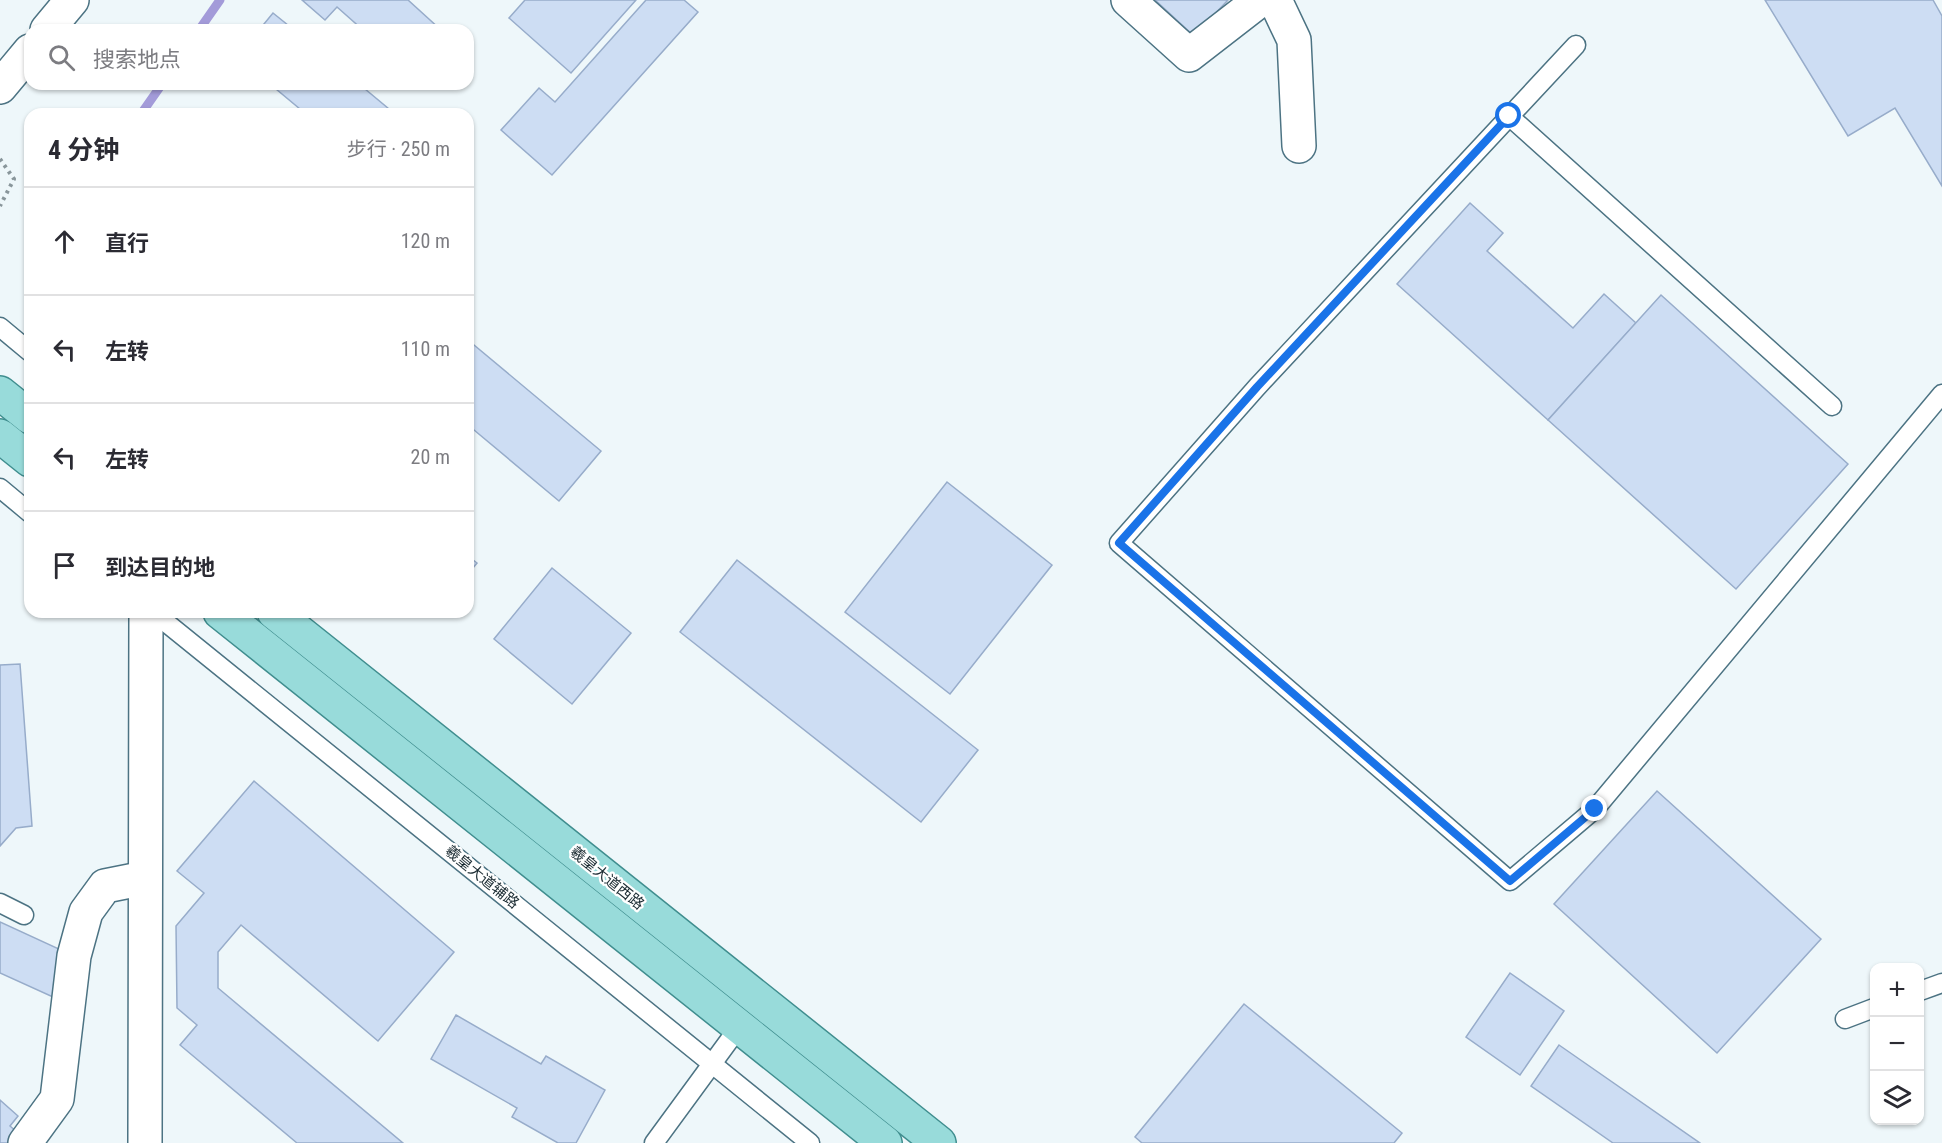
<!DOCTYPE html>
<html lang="zh">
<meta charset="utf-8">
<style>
:root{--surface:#fff;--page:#f7f7f7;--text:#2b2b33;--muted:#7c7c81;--line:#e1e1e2}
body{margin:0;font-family:"Roboto Condensed","Noto Sans SC",sans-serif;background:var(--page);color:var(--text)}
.controls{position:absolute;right:18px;bottom:18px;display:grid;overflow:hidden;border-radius:12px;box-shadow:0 2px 4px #0004}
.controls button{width:54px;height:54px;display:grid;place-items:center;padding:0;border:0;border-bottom:2px solid var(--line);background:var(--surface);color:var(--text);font:30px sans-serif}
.stop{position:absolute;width:18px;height:18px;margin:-14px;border:4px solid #1a73e8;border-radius:50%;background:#fff}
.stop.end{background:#1a73e8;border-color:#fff;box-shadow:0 2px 6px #0008}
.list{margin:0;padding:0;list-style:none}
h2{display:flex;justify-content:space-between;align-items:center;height:78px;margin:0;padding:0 24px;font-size:26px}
h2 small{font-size:20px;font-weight:400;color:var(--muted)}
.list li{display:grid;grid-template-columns:39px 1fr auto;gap:18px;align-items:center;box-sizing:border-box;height:108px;padding:0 24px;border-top:2px solid var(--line)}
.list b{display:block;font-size:22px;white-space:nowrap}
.list em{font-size:20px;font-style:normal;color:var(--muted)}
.icon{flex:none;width:33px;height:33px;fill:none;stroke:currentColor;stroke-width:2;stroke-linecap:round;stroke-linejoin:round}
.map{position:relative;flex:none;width:1942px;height:1143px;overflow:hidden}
.search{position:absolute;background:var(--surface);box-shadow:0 2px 4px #0004;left:24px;top:24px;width:450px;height:66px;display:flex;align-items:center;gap:15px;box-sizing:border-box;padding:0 21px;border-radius:18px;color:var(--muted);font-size:22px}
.panel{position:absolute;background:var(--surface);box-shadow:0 2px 4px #0004;left:24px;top:108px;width:450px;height:510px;border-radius:18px}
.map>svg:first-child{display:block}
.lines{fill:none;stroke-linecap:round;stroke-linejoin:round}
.stream{stroke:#a39bd9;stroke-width:9}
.building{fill:#cdddf3;stroke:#97acca;stroke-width:1.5}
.service-casing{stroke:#4c7383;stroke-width:21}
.minor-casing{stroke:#4c7383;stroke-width:36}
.secondary-casing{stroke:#4c7383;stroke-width:36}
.primary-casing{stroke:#408e8f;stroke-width:36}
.path{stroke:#89969b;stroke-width:4;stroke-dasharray:3 4.5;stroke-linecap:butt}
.service{stroke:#fff;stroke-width:18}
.minor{stroke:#fff;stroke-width:33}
.secondary{stroke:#fff;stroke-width:33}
.primary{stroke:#98dbda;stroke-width:33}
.route{stroke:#1a73e8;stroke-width:8}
.labels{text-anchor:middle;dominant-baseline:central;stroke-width:4.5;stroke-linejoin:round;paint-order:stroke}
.street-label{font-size:15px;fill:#1c2c33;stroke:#fff}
</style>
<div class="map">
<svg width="1942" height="1143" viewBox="0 0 1942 1143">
<rect width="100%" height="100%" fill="#eef7fa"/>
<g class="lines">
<g class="stream">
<path d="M199,30l21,-30"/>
<path d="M141,114l21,-30"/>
</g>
</g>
<g class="building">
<path d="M302,0h106l33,30h-78l-26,-23 -12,13z"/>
<path d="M525,0h111l-65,73 -62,-55z"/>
<path d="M646,0h38l14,12 -146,163 -51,-45 38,-42 16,14z"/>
<path d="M1155,0h73l-34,36z"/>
<path d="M1765,0h168l9,16v170l-47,-78 -47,28z"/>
<path d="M273,13l21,17h-35z"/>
<path d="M270,84h89l36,30h-89z"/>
<path d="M1470,203l33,30 -16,18 86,77 31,-34 32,29 -88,97 -151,-136z"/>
<path d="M1661,295l187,169 -112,125 -188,-169z"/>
<path d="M468,340l133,111 -42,50 -91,-76z"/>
<path d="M947,482l105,83 -102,129 -105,-82z"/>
<path d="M468,556l9,7 -9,11z"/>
<path d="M737,560l241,190 -57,72 -241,-190z"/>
<path d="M552,568l79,65 -59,71 -78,-65z"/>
<path d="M20,664l12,162 -16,2 -16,18v-181z"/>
<path d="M254,781l200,171 -76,89 -137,-116 -23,27v36l185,155h-106l-117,-98 17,-20 -20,-17 -1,-82 28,-33 -27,-22z"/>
<path d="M1657,791l164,148 -104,114 -163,-149z"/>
<path d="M0,922l72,33 -19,42 -53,-24z"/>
<path d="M1510,973l54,38 -44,64 -54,-38z"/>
<path d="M1244,1004l158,129 -8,10h-252l-7,-6z"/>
<path d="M456,1015l85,49 5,-8 59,34 -29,53h-18l-46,-26 5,-9 -86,-49z"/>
<path d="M1559,1045l141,98h-87l-82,-57z"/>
<path d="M0,1100l18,16 -8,10 8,7 -8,10h-10z"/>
</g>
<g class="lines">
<defs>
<g id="service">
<path d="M1576,45l-319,342 -138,156 391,338 85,-72 347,-415"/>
<path d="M1509,116l323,290"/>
<path d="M0,327l30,25"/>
<path d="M0,488l30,25"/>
<path d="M153,612l657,531"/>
<path d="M0,903l24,12"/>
<path d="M1920,991l22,-8"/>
<path d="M1845,1019l29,-11"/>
<path d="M654,1143l85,-116"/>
</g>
<g id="minor">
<path d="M1128,0l61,55 71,-55"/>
<path d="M1275,0l19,40 5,106"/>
<path d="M25,1143l32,-44 17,-143 12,-44 19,-26 40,-8"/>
<path d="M145,1143l1,-531"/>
</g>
<g id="secondary">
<path d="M47,30l25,-30"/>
<path d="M0,87l30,-36"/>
</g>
<g id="primary">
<path d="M0,393l30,24"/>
<path d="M0,436l30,24"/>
<path d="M220,612l665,531"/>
<path d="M274,612l665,531"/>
</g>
</defs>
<use href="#service" class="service-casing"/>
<use href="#minor" class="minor-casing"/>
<use href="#secondary" class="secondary-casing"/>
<use href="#primary" class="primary-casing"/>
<path class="path" d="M0,159l14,20 -14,27"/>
<use href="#service" class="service"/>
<use href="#minor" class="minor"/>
<use href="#secondary" class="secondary"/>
<use href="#primary" class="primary"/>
</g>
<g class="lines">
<path class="route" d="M1509,116l-252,271 -138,156 391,338 85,-72"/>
</g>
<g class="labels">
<g class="street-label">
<text transform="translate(482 877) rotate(39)">羲皇大道辅路</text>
<text transform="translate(607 878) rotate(39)">羲皇大道西路</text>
</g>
</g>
</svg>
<div class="controls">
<button>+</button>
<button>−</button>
<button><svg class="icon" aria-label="layers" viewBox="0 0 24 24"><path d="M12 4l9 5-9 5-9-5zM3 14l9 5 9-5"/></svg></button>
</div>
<div class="stop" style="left:1509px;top:116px"></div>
<div class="stop end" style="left:1595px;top:809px"></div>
<div class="search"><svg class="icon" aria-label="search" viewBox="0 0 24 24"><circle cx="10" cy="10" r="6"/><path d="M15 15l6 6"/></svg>搜索地点</div>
<section class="panel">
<h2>4 分钟<small>步行 · 250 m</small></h2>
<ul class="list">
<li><svg class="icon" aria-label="ahead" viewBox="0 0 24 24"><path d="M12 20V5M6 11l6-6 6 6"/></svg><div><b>直行</b></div><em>120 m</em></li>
<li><svg class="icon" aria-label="left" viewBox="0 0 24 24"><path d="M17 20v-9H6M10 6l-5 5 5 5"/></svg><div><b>左转</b></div><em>110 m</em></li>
<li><svg class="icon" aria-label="left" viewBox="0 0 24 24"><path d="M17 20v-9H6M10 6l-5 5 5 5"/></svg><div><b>左转</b></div><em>20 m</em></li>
<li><svg class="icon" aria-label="arrive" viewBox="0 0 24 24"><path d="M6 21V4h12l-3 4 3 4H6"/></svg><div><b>到达目的地</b></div></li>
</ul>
</section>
</div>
